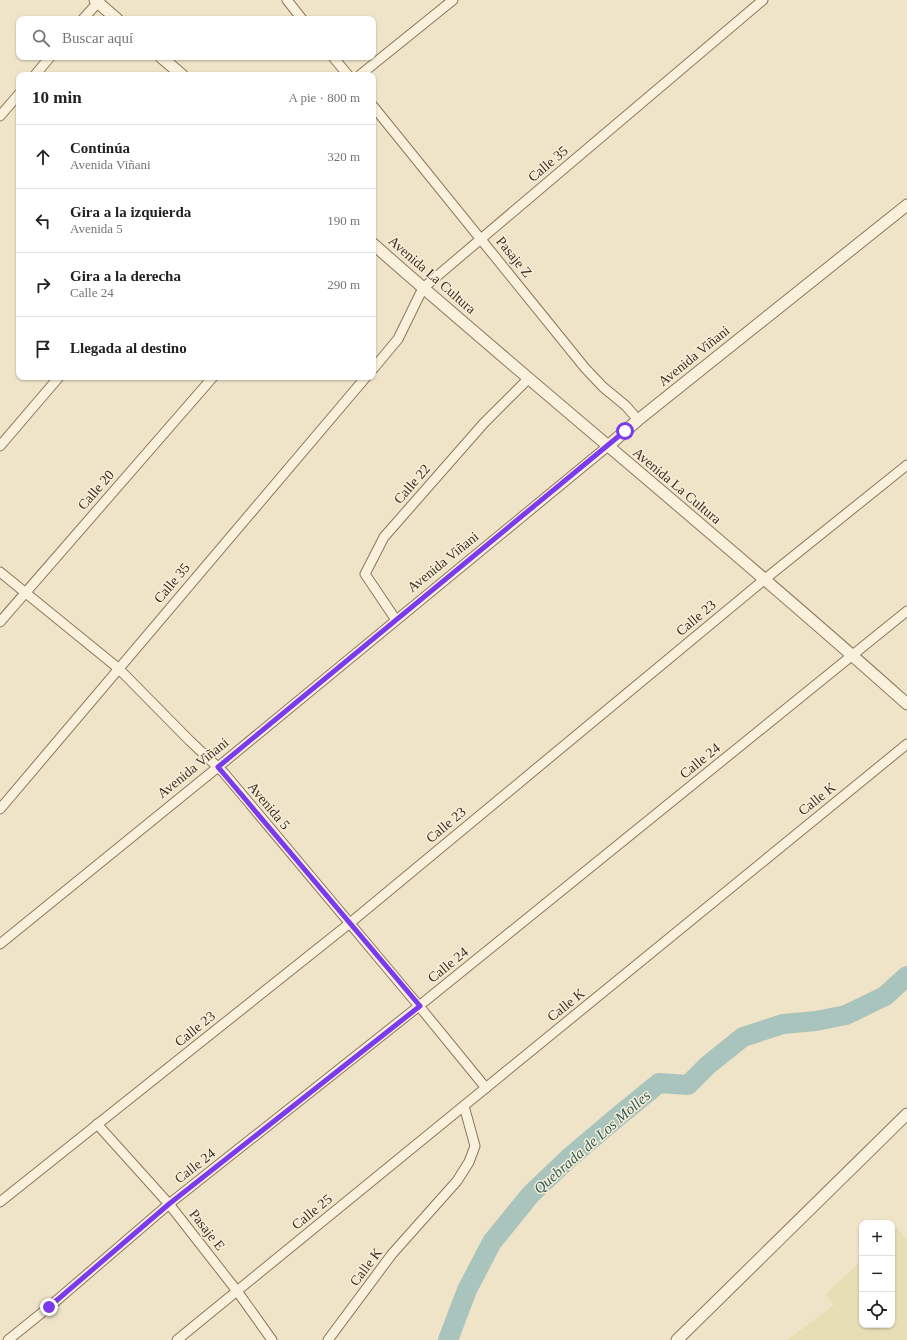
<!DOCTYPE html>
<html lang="es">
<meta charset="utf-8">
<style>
:root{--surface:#fff;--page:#f6f6f6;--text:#222;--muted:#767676;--line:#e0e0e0}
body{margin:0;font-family:"Times New Roman",serif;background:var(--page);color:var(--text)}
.controls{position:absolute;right:12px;bottom:12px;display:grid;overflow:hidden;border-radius:8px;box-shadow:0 1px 3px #0004}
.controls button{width:36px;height:36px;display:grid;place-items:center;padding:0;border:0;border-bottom:1px solid var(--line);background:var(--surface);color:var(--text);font:20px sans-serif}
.stop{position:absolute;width:12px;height:12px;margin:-9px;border:3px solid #7c3aed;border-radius:50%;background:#fff}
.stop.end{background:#7c3aed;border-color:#fff;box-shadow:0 1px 4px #0008}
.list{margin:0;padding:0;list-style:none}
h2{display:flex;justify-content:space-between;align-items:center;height:52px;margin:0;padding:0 16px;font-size:17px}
h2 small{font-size:13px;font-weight:400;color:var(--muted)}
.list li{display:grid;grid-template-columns:26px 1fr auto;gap:12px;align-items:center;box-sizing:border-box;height:64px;padding:0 16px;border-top:1px solid var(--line)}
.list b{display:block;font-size:15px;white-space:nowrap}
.list p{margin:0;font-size:13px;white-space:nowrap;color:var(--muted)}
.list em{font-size:13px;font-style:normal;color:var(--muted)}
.icon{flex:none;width:22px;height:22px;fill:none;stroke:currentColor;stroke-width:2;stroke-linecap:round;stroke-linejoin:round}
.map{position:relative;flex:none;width:907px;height:1340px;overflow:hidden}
.search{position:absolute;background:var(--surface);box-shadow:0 1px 3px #0004;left:16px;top:16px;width:360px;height:44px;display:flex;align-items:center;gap:10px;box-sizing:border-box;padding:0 14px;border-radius:8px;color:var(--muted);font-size:15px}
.panel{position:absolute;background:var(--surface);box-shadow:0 1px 3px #0004;left:16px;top:72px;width:360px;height:308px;border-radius:8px}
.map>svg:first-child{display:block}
.farmland{fill:#e6deb5}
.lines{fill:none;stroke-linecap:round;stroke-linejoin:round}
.river{stroke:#a9c4bc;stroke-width:20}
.minor-casing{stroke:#8d765c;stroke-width:11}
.tertiary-casing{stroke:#8d765c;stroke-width:13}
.minor{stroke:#faf1dc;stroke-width:9}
.tertiary{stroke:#faf1dc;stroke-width:11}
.route{stroke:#7c3aed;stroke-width:5}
.labels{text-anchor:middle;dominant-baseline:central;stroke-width:3;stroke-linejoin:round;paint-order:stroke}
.street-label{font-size:14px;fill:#3d2e20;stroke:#f7eed8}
.water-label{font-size:15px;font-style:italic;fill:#2f5d5a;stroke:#f7eed8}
</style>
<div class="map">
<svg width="907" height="1340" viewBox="0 0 907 1340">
<rect width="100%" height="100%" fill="#f0e4c8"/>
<path class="farmland" d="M897,1228l10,12v100h-120l47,-35 -8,-11 36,-34v65h30v-93z"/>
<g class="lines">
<path class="river" d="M448,1340l19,-50 25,-48 39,-48 38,-36 46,-39 44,-36 29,2 20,-20 35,-28 40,-13 33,-3 30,-6 39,-19 22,-20"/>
<defs>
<g id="minor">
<path d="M287,0l15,19"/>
<path d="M83,19l17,-19"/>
<path d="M333,57l15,18"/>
<path d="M35,75l15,-18"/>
<path d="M360,75l93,-75"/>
<path d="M373,106l212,262 18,19 23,19 12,14"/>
<path d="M0,116l19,-22"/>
<path d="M373,369l25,-30 25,-51 340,-288"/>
<path d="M0,446l59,-69"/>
<path d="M0,572l118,96 72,73 34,32 195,233 67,82"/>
<path d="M396,620l-31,-46 19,-37 100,-114 44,-44"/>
<path d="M0,622l213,-245"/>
<path d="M0,809l366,-432"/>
<path d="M0,944l218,-177 390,-321"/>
<path d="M97,1124l72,80 68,87 35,49"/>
<path d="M0,1202l350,-279 415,-344 142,-114"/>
<path d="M8,1340l41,-33 120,-103 250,-198 488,-395"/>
<path d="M177,1340l730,-596"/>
<path d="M328,1340l64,-86 65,-73 12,-19 6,-16 -11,-40"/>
</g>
<g id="tertiary">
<path d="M95,0l22,19"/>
<path d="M161,57l21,18"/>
<path d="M373,244c176,155 359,303 534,460"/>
<path d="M608,446l30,-26 269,-215"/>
<path d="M677,1340l230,-226"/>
</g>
</defs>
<use href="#minor" class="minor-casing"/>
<use href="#tertiary" class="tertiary-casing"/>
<use href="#minor" class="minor"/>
<use href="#tertiary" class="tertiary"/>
</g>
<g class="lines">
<path class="route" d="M49,1307l120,-103 251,-198 -196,-232 -6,-7 407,-336"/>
</g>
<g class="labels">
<g class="street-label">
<text transform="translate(548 164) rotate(-40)">Calle 35</text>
<text transform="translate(514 257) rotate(51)">Pasaje Z</text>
<text transform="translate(432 275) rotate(41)">Avenida La Cultura</text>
<text transform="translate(694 356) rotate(-39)">Avenida Viñani</text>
<text transform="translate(412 484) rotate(-49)">Calle 22</text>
<text transform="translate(677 486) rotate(40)">Avenida La Cultura</text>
<text transform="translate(96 490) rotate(-49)">Calle 20</text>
<text transform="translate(443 562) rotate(-39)">Avenida Viñani</text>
<text transform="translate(172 583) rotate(-50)">Calle 35</text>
<text transform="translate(696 618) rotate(-40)">Calle 23</text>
<text transform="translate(700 761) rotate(-39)">Calle 24</text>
<text transform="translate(193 768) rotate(-39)">Avenida Viñani</text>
<text transform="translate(817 799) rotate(-39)">Calle K</text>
<text transform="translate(269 806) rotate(50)">Avenida 5</text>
<text transform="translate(446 825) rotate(-40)">Calle 23</text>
<text transform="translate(448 965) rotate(-39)">Calle 24</text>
<text transform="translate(566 1005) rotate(-39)">Calle K</text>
<text transform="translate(195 1029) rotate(-39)">Calle 23</text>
<text transform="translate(195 1166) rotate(-38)">Calle 24</text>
<text transform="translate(312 1212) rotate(-39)">Calle 25</text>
<text transform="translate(207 1230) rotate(52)">Pasaje E</text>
<text transform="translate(366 1267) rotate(-53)">Calle K</text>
</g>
<g class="water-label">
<text transform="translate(592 1142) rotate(-41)">Quebrada de Los Molles</text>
</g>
</g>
</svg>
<div class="controls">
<button>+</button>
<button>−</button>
<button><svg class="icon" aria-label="locate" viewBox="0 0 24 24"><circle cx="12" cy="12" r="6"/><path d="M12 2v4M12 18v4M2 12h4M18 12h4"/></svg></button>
</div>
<div class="stop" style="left:625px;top:431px"></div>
<div class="stop end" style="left:49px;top:1307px"></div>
<div class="search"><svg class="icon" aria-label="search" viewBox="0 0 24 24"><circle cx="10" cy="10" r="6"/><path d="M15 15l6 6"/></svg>Buscar aquí</div>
<section class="panel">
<h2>10 min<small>A pie · 800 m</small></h2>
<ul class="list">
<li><svg class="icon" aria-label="ahead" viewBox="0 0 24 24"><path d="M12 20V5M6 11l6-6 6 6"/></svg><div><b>Continúa</b><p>Avenida Viñani</p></div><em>320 m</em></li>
<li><svg class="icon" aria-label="left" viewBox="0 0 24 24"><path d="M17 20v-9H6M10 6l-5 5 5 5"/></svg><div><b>Gira a la izquierda</b><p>Avenida 5</p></div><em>190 m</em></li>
<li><svg class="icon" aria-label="right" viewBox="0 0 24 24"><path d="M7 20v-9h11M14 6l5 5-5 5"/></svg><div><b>Gira a la derecha</b><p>Calle 24</p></div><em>290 m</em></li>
<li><svg class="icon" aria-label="arrive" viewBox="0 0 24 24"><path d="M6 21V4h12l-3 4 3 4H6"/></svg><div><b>Llegada al destino</b></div></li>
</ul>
</section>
</div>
